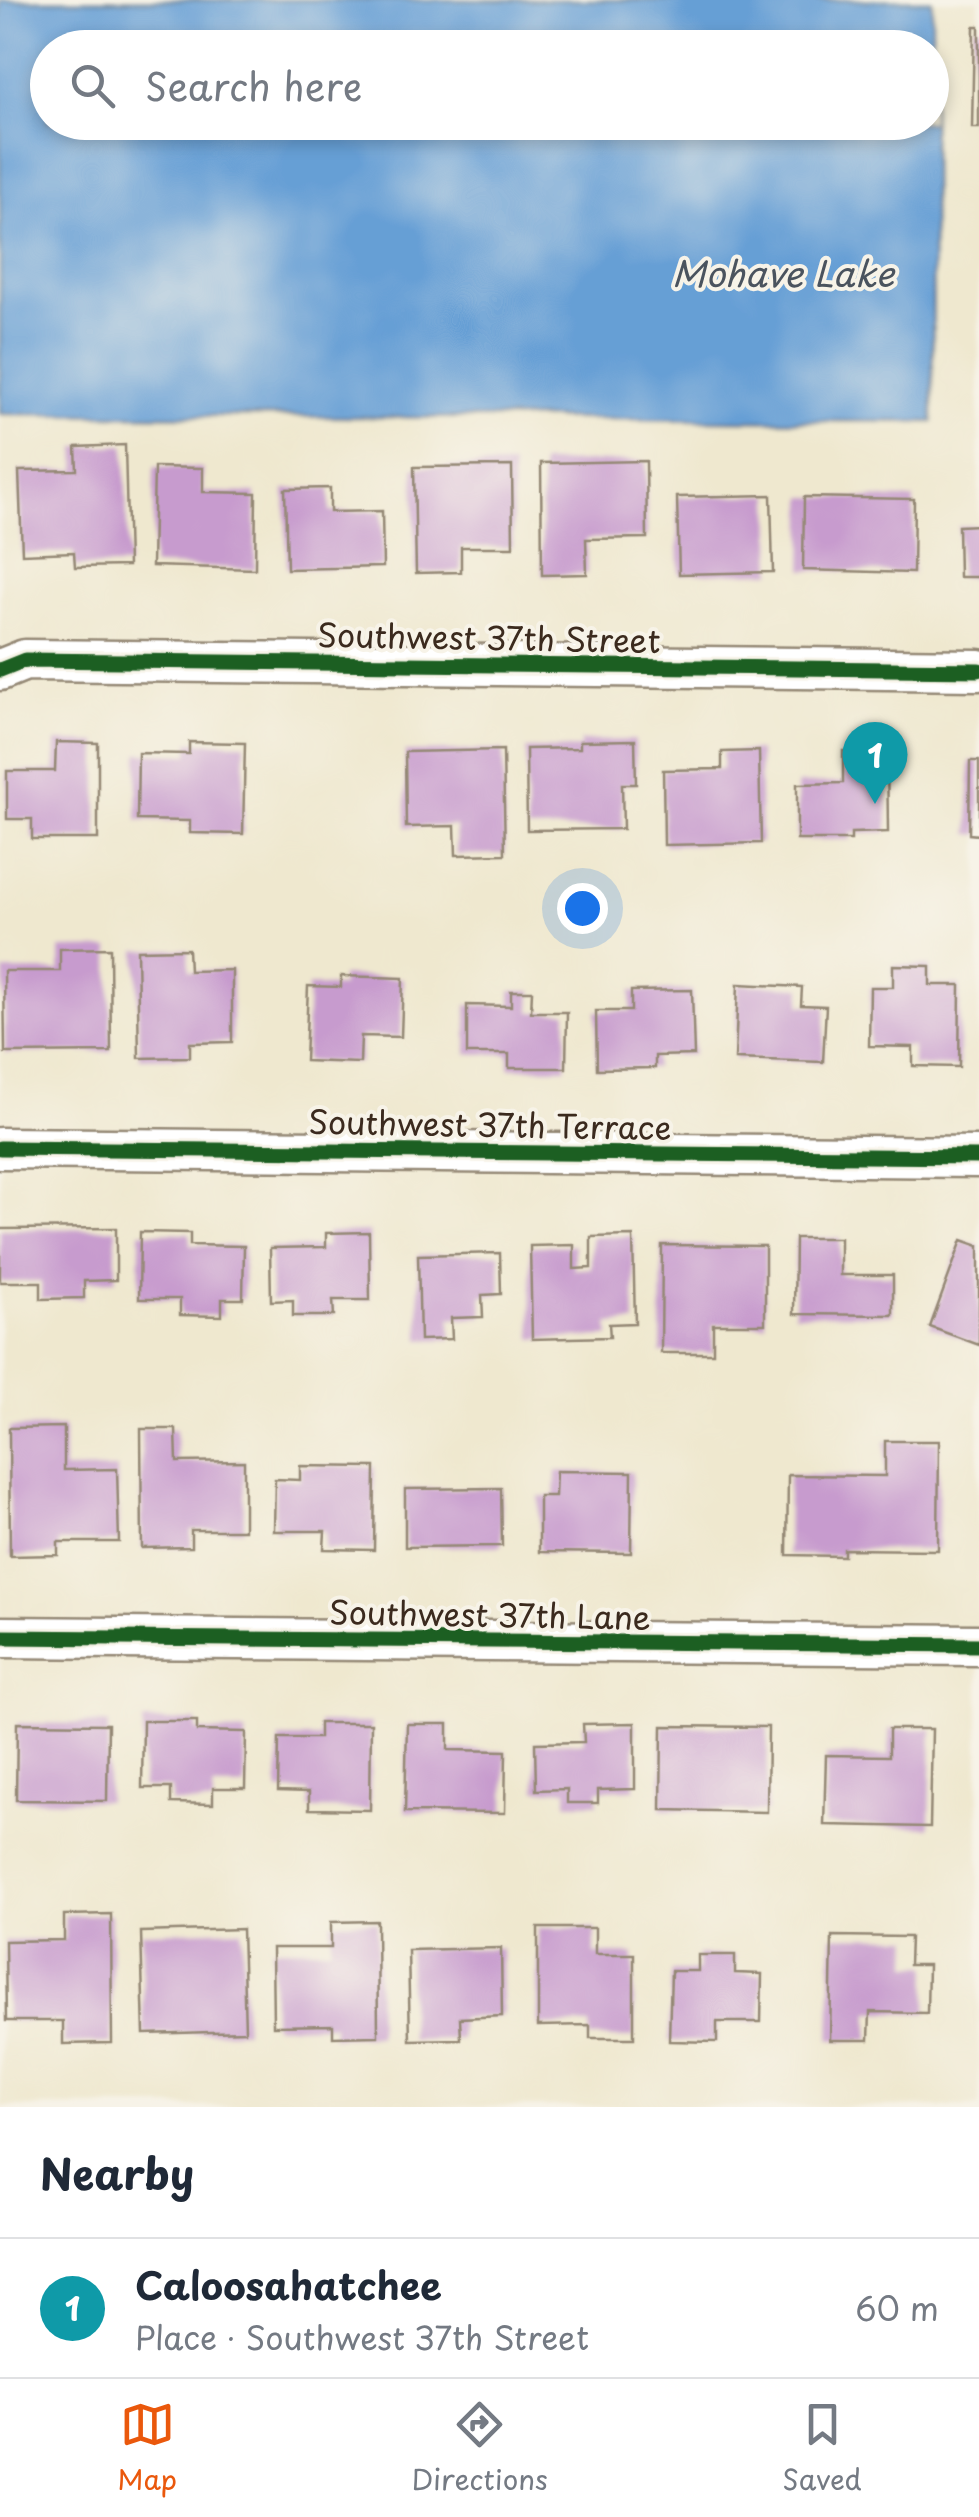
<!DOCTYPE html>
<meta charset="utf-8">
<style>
:root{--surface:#fff;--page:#f2f2f3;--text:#1f2937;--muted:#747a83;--line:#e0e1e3;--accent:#ea580c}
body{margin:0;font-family:"Playpen Sans",sans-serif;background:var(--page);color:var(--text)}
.you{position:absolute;left:582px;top:908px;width:35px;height:35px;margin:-25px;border:8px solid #fff;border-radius:50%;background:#1a73e8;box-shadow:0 0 0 15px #1a73e833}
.badge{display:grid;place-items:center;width:65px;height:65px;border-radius:50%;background:var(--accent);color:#fff;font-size:32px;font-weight:700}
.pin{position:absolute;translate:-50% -82px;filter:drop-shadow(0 2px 5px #0008)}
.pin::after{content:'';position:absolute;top:52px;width:35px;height:30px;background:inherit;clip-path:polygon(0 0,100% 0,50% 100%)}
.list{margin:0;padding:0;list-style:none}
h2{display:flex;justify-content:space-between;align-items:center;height:130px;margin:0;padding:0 40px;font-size:42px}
h2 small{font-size:32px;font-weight:400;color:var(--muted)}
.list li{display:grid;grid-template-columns:65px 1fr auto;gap:30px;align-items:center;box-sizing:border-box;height:140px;padding:0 40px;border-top:2px solid var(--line)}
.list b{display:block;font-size:38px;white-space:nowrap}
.list p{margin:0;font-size:32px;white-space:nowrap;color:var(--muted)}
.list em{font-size:32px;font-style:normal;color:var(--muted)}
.icon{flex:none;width:55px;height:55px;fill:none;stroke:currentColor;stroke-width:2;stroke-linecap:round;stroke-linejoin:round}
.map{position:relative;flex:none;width:979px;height:2107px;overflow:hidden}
.search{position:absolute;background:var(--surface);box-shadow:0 5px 15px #0003;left:30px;right:30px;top:30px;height:110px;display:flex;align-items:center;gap:25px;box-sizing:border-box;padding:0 35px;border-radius:55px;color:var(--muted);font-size:38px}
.sheet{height:270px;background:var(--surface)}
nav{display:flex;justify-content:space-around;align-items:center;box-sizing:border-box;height:140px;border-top:2px solid var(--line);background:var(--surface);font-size:28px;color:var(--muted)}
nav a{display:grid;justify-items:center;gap:5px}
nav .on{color:var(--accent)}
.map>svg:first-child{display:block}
.water{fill:#669fd5;stroke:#50647a;stroke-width:2.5;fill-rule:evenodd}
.building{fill:#c79bce}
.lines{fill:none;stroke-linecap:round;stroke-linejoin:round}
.minor-casing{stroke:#958976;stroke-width:45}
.minor{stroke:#fff;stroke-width:40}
.cycleway-casing{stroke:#f7f3e8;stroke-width:21}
.cycleway{stroke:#1b5e20;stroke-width:15}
.labels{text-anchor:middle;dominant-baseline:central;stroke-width:8;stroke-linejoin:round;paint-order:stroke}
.street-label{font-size:32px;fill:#3b2a1e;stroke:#f7f3e8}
.water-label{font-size:35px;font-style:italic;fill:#4a535e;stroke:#f7f3e8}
</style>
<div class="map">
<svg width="979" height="2107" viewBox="0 0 979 2107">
<rect width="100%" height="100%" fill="#f7f3e8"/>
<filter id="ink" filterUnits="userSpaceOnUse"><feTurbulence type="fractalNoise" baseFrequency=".01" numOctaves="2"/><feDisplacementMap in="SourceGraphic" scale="20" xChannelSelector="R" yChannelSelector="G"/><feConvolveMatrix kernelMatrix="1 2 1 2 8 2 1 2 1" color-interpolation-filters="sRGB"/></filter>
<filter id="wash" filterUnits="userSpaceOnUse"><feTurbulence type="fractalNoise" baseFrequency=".0048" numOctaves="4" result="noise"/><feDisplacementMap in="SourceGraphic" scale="40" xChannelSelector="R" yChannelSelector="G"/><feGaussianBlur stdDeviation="2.25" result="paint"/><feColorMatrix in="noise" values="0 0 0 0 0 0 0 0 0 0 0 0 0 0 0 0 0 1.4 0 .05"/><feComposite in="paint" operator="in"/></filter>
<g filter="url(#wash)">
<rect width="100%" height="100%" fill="#efe8cf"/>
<path class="water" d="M0,0h932l1,422 -933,-8zM48,48h884v74h-884z"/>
<g id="blocks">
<g class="building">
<path d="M974,26h5v102h-7z"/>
<path d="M125,445l3,121 -53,1 -1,-15 -52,2 -3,-83 58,-1 -1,-23z"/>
<path d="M646,461l1,77 -61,1 1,35 -45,1 -1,-112z"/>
<path d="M512,466l1,81h-52v25l-45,1 -2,-106z"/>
<path d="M154,467l49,1v24l53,1 -1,76 -103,-3z"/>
<path d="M330,488v24l52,-1 1,56 -96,2 -2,-80z"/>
<path d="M771,495l2,77 -94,2 -2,-77z"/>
<path d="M804,497l110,2 -1,74 -110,-3z"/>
<path d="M979,525v52h-20l-1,-51z"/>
<path d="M635,740l1,44h-14l1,45 -96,1 -1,-81 54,-1v-7z"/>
<path d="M56,742l42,1v96h-66v-20h-25v-48h48z"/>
<path d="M189,742l56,1 -2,91 -53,-1v-12l-53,-1 1,-67 51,1z"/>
<path d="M503,750l2,104 -49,1 -1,-29 -49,1 -1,-75z"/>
<path d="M887,750l1,82 -37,1v7h-54v-56l46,-1v-32z"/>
<path d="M759,751l2,92 -97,2 -1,-75 59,-1v-17z"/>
<path d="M970,761h9v74l-10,-1z"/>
<path d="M110,948l1,104 -106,1 -1,-82h56v-22z"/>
<path d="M188,949l1,22 43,-1v72l-42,1v14l-51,1 -2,-108z"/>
<path d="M893,965l37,1v19h30l-1,82 -46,-1v-19l-44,-1 1,-59h23z"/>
<path d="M341,976l62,2 -2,59 -40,-1 -1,27 -55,-2 3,-75 33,1z"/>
<path d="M738,984l64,3 -1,18 25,1 -3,56 -88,-3z"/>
<path d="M692,990l2,65 -39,1v12l-58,1 -1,-58h35v-20z"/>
<path d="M511,991h21l-1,21h36l-1,56h-57v-14h-42v-49l44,1z"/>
<path d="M116,1228v52l-32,1v17l-43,1v-17h-41v-53z"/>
<path d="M140,1232l50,1v12l54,1 -1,53h-21v17l-42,-1v-16h-41z"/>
<path d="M369,1232l1,68h-37l1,16h-41v-16l-22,1 -1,-53 56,-1v-14z"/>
<path d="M633,1236l2,87 -26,1 1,13 -78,2 -2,-93 44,-1v24l17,-1v-31z"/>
<path d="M795,1238h45v37h53v40l-99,-1z"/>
<path d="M962,1240l17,6v99l-49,-18z"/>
<path d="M662,1245l103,1v78h-52v29h-52z"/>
<path d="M500,1253l1,41 -19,1 1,22 -32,1 1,21 -32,1 -2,-85z"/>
<path d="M64,1427v43l53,-1 2,73h-61v13l-48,1 -1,-128z"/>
<path d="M141,1429h35l1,33 67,-1v69h-53v17l-49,1z"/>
<path d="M885,1441h54l-1,109 -94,-1v7l-57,-1 1,-80 97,1z"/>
<path d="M300,1466l75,1 -1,83 -50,-1 1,-18h-51l1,-52 25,1z"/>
<path d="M556,1471l76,1 -1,81 -92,-1v-56h16z"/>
<path d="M501,1488l1,58 -97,1v-58z"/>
<path d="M143,1721h54v10l49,1 -1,56h-32v16l-42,-1v-15h-29z"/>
<path d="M17,1723l91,1 -1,77 -91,-1z"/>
<path d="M319,1723h52l-1,87 -61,-1v-17l-31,-1 1,-53h40z"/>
<path d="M635,1723v66l-37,1v13h-31v-14l-31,1 -1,-47 49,-1 -1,-18z"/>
<path d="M407,1724h41v26l58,1 -1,62 -100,-1z"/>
<path d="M662,1726l106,1 -1,85 -106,-2z"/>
<path d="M889,1729h43l-2,98 -106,-2 2,-70 63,1z"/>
<path d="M111,1914l1,129 -49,1v-23h-57l-1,-80 59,-1v-25z"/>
<path d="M377,1921l1,115 -45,1v-12l-60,1 -1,-78h59v-26z"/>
<path d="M538,1928h57v26h39v84h-44v-13l-52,1z"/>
<path d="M242,1929l3,102 -101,3 -3,-102z"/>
<path d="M832,1936l78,1 -1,28h19l-1,48 -57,-1 -1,28h-39z"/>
<path d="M501,1948l1,68 -42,2 1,21 -51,1 -2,-90z"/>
<path d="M698,1955h37v18l27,1 -1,48h-44v20l-48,-1 2,-70h27z"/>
</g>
</g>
</g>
<g filter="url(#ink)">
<use href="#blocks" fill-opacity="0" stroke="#958976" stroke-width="2.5"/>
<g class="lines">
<defs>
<g id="minor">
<path d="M0,670l25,-10 954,10"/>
<path d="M0,1148l979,9"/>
<path d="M0,1637l979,8"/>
</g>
</defs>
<use href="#minor" class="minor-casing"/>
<use href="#minor" class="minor"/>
<defs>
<g id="cycleway">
<path d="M0,670l25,-10 954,10"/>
<path d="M0,1148l979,9"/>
<path d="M0,1637l979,8"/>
</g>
</defs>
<use href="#cycleway" class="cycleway-casing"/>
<use href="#cycleway" class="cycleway"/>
</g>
</g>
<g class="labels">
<g class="street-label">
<text transform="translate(489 637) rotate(1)">Southwest 37th Street</text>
<text transform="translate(490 1124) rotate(1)">Southwest 37th Terrace</text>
<text transform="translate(490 1614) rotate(1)">Southwest 37th Lane</text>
</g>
<g class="water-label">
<text x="783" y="272">Mohave Lake</text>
</g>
</g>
</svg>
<div class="you"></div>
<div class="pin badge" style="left:875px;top:804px;background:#0f9aa8">1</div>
<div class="search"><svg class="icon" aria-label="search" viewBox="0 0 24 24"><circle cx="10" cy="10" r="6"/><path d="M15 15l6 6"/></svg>Search here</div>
</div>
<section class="sheet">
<h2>Nearby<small></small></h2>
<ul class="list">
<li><span class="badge" style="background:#0f9aa8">1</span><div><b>Caloosahatchee</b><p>Place · Southwest 37th Street</p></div><em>60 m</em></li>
</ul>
</section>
<nav>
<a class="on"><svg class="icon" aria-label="map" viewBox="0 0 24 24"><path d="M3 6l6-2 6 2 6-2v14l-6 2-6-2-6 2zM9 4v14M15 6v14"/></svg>Map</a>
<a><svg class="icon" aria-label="directions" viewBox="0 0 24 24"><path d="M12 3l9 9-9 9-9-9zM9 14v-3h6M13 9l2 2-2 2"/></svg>Directions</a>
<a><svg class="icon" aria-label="saved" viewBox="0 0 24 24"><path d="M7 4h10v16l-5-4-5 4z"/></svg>Saved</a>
</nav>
